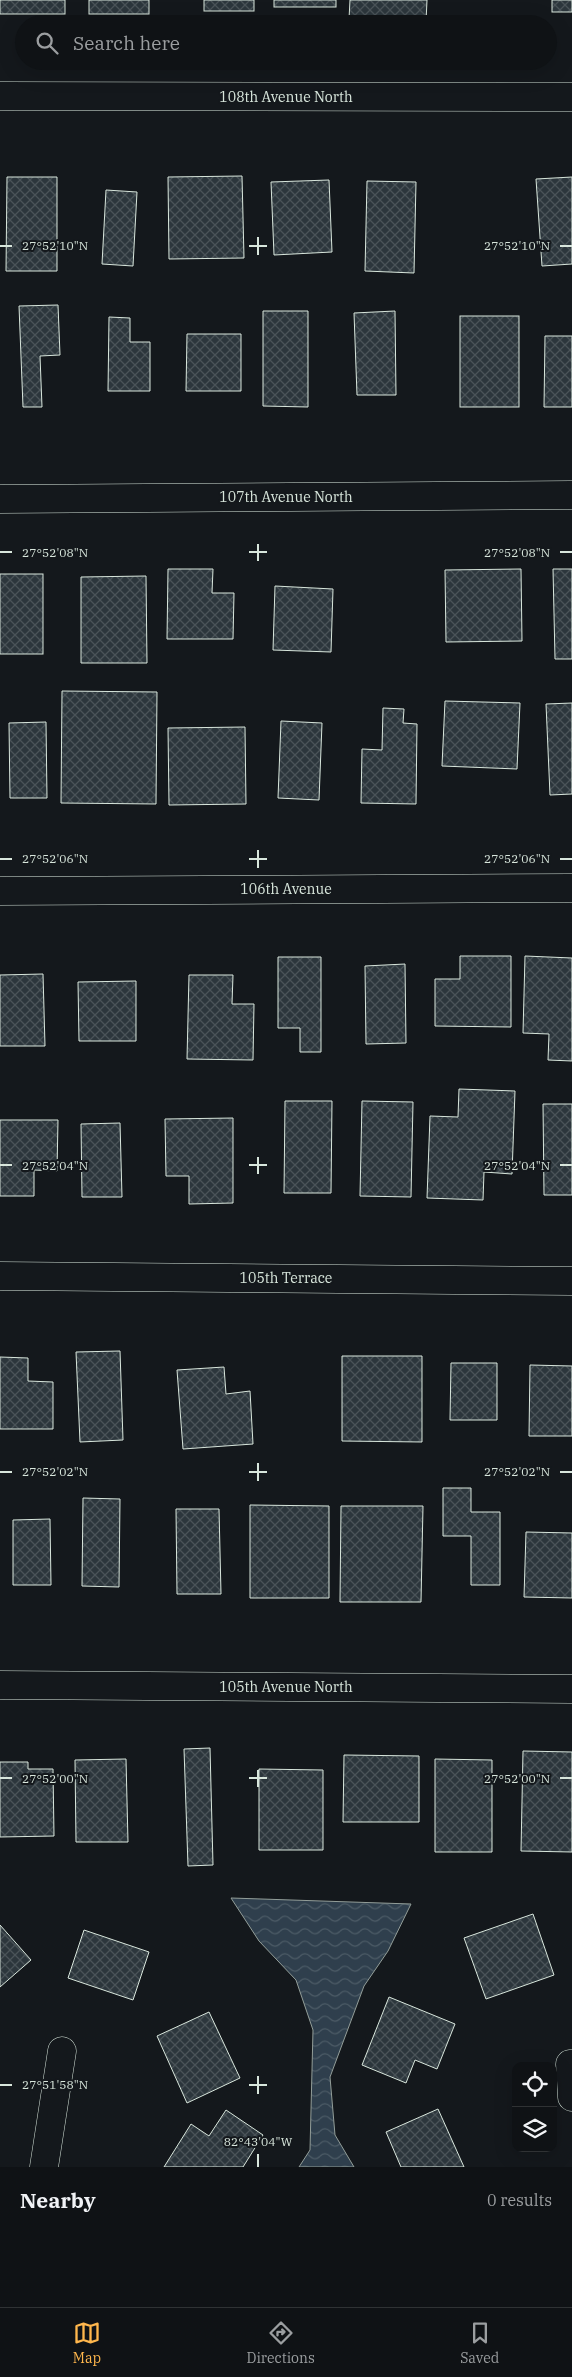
<!DOCTYPE html>
<meta charset="utf-8">
<style>
:root{--surface:#0f1215;--page:#181b1e;--text:#f1f3f6;--muted:#9b9ea0;--line:#2f3234;--accent:#ffb74d}
body{margin:0;font-family:"IBM Plex Serif",serif;background:var(--page);color:var(--text)}
.controls{position:absolute;right:15px;bottom:15px;display:grid;overflow:hidden;border-radius:10px;box-shadow:0 5px 20px #0002}
.controls button{width:45px;height:45px;display:grid;place-items:center;padding:0;border:0;border-bottom:1px solid var(--line);background:var(--surface);color:var(--text);font:25px sans-serif}
.list{margin:0;padding:0;list-style:none}
h2{display:flex;justify-content:space-between;align-items:center;height:65px;margin:0;padding:0 20px;font-size:21px}
h2 small{font-size:16px;font-weight:400;color:var(--muted)}
.icon{flex:none;width:28px;height:28px;fill:none;stroke:currentColor;stroke-width:2;stroke-linecap:round;stroke-linejoin:round}
.map{position:relative;flex:none;width:572px;height:2167px;overflow:hidden}
.search{position:absolute;background:var(--surface);box-shadow:0 5px 20px #0002;left:15px;right:15px;top:15px;height:55px;display:flex;align-items:center;gap:12px;box-sizing:border-box;padding:0 18px;border-radius:28px;color:var(--muted);font-size:19px}
.sheet{height:140px;background:var(--surface)}
nav{display:flex;justify-content:space-around;align-items:center;box-sizing:border-box;height:70px;border-top:1px solid var(--line);background:var(--surface);font-size:14px;color:var(--muted)}
nav a{display:grid;justify-items:center;gap:2px}
nav .on{color:var(--accent)}
.map>svg:first-child{display:block}
.water{fill:url(#water-waves);stroke:#939e99}
.building{fill:url(#building-cross-hatch);stroke:#d8e6dc}
.lines{fill:none;stroke-linecap:round;stroke-linejoin:round}
.street-casing{stroke:#d8e6dc;stroke-width:29}
.street{stroke:#14181c;stroke-width:28}
.ticks{fill:none;stroke:#d8e6dc;stroke-width:2}
.labels{text-anchor:middle;dominant-baseline:central;stroke-width:4;stroke-linejoin:round;paint-order:stroke}
.street-label{font-size:14px;fill:#d8e6dc;stroke:#14181c}
.ticks-label{font-size:12px;text-anchor:middle;fill:#d8e6dc;stroke:#14181c;stroke-width:4;stroke-linejoin:round;paint-order:stroke}
</style>
<div class="map">
<svg width="572" height="2167" viewBox="0 0 572 2167">
<defs>
<pattern id="water-waves" width="16" height="10" patternUnits="userSpaceOnUse" patternTransform="scale(1.25)"><rect width="16" height="10" fill="#2f3f4d"/><path d="M0 5q4-4 8 0t8 0" fill="none" stroke="#4c5b66"/></pattern>
<pattern id="building-cross-hatch" width="8" height="8" patternUnits="userSpaceOnUse" patternTransform="scale(1.25)"><rect width="8" height="8" fill="#2c363c"/><path d="M0 0l8 8M0 8l8-8" fill="none" stroke="#4a5358"/></pattern>
</defs>
<rect width="100%" height="100%" fill="#14181c"/>
<path class="water" d="M231,1898l180,6 -23,47 -24,35 -34,91 5,58 19,32h-55l11,-17 3,-120 -17,-50 -37,-39z"/>
<g class="building">
<rect x="0" y="0" width="65" height="14"/>
<rect x="89" y="0" width="60" height="14"/>
<rect x="204" y="0" width="50" height="11"/>
<rect x="274" y="0" width="62" height="7"/>
<path d="M350,0h77l-1,22 -77,-3z"/>
<rect x="552" y="0" width="20" height="12"/>
<path d="M242,176l2,82 -75,1 -1,-82z"/>
<path d="M7,177h50v94h-51z"/>
<path d="M572,177v87l-30,2 -6,-87z"/>
<path d="M329,180l3,72 -58,3 -3,-73z"/>
<path d="M367,181l49,1 -2,91 -49,-2z"/>
<path d="M106,190l31,2 -4,74 -31,-2z"/>
<path d="M58,305l2,50 -20,1 2,51h-19l-4,-101z"/>
<path d="M263,311h45v96l-45,-1z"/>
<path d="M395,311l1,84h-39l-3,-82z"/>
<rect x="460" y="316" width="59" height="91"/>
<path d="M109,317l21,1v24h20v49h-42z"/>
<path d="M187,334h54v57h-55z"/>
<path d="M545,336h27v71h-28z"/>
<path d="M168,569h45l-1,24h22l-1,46h-66z"/>
<path d="M521,569l1,72 -76,1 -1,-72z"/>
<path d="M553,569h19v90h-17z"/>
<rect x="0" y="574" width="43" height="80"/>
<path d="M146,576l1,87h-66v-86z"/>
<path d="M275,586l58,3 -2,63 -58,-2z"/>
<path d="M62,691l95,1 -1,112 -95,-1z"/>
<path d="M445,701l75,2 -3,66 -75,-3z"/>
<path d="M572,703v91l-22,1 -4,-91z"/>
<path d="M383,708l21,1 -1,14 14,1 -1,80 -55,-1 1,-54 20,1z"/>
<path d="M281,721l41,2 -3,77 -41,-2z"/>
<path d="M46,722l1,76h-37l-1,-75z"/>
<path d="M245,727l1,77 -77,1 -1,-77z"/>
<path d="M460,956h51v71l-76,-1v-47h25z"/>
<path d="M525,956l47,2v103l-24,-1 1,-26 -26,-1z"/>
<path d="M278,957h43v95h-21v-24h-22z"/>
<path d="M405,964l1,79 -40,1 -1,-78z"/>
<path d="M43,974l2,72h-45v-71z"/>
<path d="M189,975h44l-1,29h22l-1,56 -66,-1z"/>
<path d="M136,981v60h-57l-1,-59z"/>
<path d="M459,1089l56,2 -3,83 -28,-2 -1,28 -56,-2 3,-82 28,1z"/>
<path d="M285,1101h47l-1,92h-47z"/>
<path d="M362,1101l51,1 -2,95 -51,-1z"/>
<path d="M543,1104h29v91h-28z"/>
<path d="M233,1118v85l-44,1v-28h-23l-1,-57z"/>
<path d="M0,1120h58l-1,51 -23,-1v26h-34z"/>
<path d="M120,1123l2,74h-40l-1,-73z"/>
<path d="M120,1351l3,89 -43,2 -4,-90z"/>
<path d="M342,1356h80v86l-80,-1z"/>
<path d="M0,1357l28,1v23l25,1v47h-53z"/>
<path d="M451,1363h46v57h-47z"/>
<path d="M530,1365l42,1v70h-43z"/>
<path d="M224,1367l2,27 24,-3 3,53 -70,5 -6,-79z"/>
<path d="M443,1488h28v24h29v73h-29v-49h-28z"/>
<path d="M83,1498l37,1 -1,88 -37,-1z"/>
<path d="M250,1505l79,1v92h-79z"/>
<path d="M341,1506h82l-2,96h-81z"/>
<path d="M176,1509h43l2,85h-44z"/>
<path d="M50,1519l1,66h-38v-65z"/>
<path d="M526,1532l46,1v65l-48,-1z"/>
<path d="M210,1748l3,117 -25,1 -4,-117z"/>
<path d="M523,1751l49,1v100l-51,-1z"/>
<path d="M344,1755l75,1v66h-76z"/>
<path d="M126,1759l2,83h-52l-1,-82z"/>
<path d="M435,1759l57,1v92h-57z"/>
<path d="M0,1762h28v7h25l1,67 -54,1z"/>
<path d="M259,1769l64,1v80h-64z"/>
<path d="M533,1914l21,61 -68,24 -22,-61z"/>
<path d="M0,1925l31,35 -31,27z"/>
<path d="M84,1930l65,22 -16,48 -65,-22z"/>
<path d="M389,1997l66,27 -18,45 -22,-9 -9,23 -44,-18z"/>
<path d="M209,2012l31,66 -53,25 -30,-67z"/>
<path d="M438,2109l26,58h-63l-15,-35z"/>
<path d="M226,2110l37,25 -20,32h-79l27,-43 18,12z"/>
</g>
<g class="lines">
<defs>
<g id="street">
<path d="M0,96l572,1"/>
<path d="M0,499l572,-4"/>
<path d="M0,891l572,-3"/>
<path d="M0,1276l572,5"/>
<path d="M0,1685l572,4"/>
<path d="M570,2064l2,33"/>
<path d="M44,2167l18,-116"/>
</g>
</defs>
<use href="#street" class="street-casing"/>
<use href="#street" class="street"/>
</g>
<path class="ticks" d="M258,237v18M0,246h12M249,246h18M560,246h12M258,544v17M0,552h12M249,552h18M560,552h12M258,850v18M0,859h12M249,859h18M560,859h12M258,1157v17M0,1165h12M249,1165h18M560,1165h12M258,1463v18M0,1472h12M249,1472h18M560,1472h12M258,1770v17M0,1778h12M249,1778h18M560,1778h12M258,2076v18M0,2085h12M249,2085h18M258,2154v13"/>
<g class="labels">
<g class="street-label">
<text x="286" y="97">108th Avenue North</text>
<text x="286" y="497">107th Avenue North</text>
<text x="286" y="889">106th Avenue</text>
<text x="286" y="1278">105th Terrace</text>
<text x="286" y="1687">105th Avenue North</text>
</g>
</g>
<g class="ticks-label">
<text x="55" y="250">27°52'10"N</text>
<text x="517" y="250">27°52'10"N</text>
<text x="55" y="557">27°52'08"N</text>
<text x="517" y="557">27°52'08"N</text>
<text x="55" y="863">27°52'06"N</text>
<text x="517" y="863">27°52'06"N</text>
<text x="55" y="1170">27°52'04"N</text>
<text x="517" y="1170">27°52'04"N</text>
<text x="55" y="1476">27°52'02"N</text>
<text x="517" y="1476">27°52'02"N</text>
<text x="55" y="1783">27°52'00"N</text>
<text x="517" y="1783">27°52'00"N</text>
<text x="55" y="2089">27°51'58"N</text>
<text x="258" y="2146">82°43'04"W</text>
</g>
</svg>
<div class="controls">
<button><svg class="icon" aria-label="locate" viewBox="0 0 24 24"><circle cx="12" cy="12" r="6"/><path d="M12 2v4M12 18v4M2 12h4M18 12h4"/></svg></button>
<button><svg class="icon" aria-label="layers" viewBox="0 0 24 24"><path d="M12 4l9 5-9 5-9-5zM3 14l9 5 9-5"/></svg></button>
</div>
<div class="search"><svg class="icon" aria-label="search" viewBox="0 0 24 24"><circle cx="10" cy="10" r="6"/><path d="M15 15l6 6"/></svg>Search here</div>
</div>
<section class="sheet">
<h2>Nearby<small>0 results</small></h2>
<ul class="list">
</ul>
</section>
<nav>
<a class="on"><svg class="icon" aria-label="map" viewBox="0 0 24 24"><path d="M3 6l6-2 6 2 6-2v14l-6 2-6-2-6 2zM9 4v14M15 6v14"/></svg>Map</a>
<a><svg class="icon" aria-label="directions" viewBox="0 0 24 24"><path d="M12 3l9 9-9 9-9-9zM9 14v-3h6M13 9l2 2-2 2"/></svg>Directions</a>
<a><svg class="icon" aria-label="saved" viewBox="0 0 24 24"><path d="M7 4h10v16l-5-4-5 4z"/></svg>Saved</a>
</nav>
